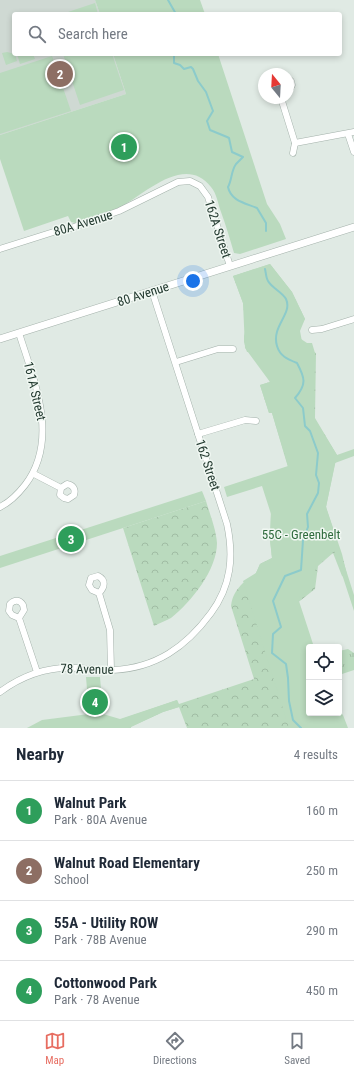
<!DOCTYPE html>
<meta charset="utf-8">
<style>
:root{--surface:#fff;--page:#f2f2f3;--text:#1f2937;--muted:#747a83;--line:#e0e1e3;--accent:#e76d61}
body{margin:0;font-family:"Roboto Condensed",sans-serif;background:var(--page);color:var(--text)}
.controls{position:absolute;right:12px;bottom:12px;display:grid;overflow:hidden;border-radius:4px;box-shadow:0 2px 6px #0003}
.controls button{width:36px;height:36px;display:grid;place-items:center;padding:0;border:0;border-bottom:1px solid var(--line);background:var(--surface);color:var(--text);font:20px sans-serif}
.compass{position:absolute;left:258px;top:68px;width:36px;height:36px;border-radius:50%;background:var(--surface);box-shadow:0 2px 6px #0003;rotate:342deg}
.you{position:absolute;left:193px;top:281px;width:14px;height:14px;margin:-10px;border:3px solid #fff;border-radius:50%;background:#1a73e8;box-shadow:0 0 0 6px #1a73e833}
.badge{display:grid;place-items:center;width:26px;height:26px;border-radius:50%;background:var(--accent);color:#fff;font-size:13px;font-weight:700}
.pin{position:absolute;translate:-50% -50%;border:2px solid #fff;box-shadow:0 1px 4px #0006}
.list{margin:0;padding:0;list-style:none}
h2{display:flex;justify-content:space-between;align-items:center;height:52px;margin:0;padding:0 16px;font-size:17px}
h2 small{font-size:13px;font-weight:400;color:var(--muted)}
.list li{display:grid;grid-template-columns:26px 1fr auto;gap:12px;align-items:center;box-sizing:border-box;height:60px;padding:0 16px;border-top:1px solid var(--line)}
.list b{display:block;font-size:15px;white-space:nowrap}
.list p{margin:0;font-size:13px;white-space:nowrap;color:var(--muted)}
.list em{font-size:13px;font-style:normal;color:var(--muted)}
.icon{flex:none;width:22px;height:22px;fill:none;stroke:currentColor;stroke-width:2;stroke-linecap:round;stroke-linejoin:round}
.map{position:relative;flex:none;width:354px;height:728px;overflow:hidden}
.search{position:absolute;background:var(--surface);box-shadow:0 2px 6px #0003;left:12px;right:12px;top:12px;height:44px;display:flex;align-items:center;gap:10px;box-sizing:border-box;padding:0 14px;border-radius:4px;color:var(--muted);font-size:15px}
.sheet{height:292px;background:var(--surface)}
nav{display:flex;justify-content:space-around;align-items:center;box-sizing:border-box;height:56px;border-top:1px solid var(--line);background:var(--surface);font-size:11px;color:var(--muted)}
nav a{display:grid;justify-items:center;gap:2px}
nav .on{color:var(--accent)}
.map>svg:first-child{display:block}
.built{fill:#cfd9d3}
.grass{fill:url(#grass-tufts)}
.forest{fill:url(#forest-crowns)}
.park{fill:#badabe}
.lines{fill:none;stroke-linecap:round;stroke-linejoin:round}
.stream{stroke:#8ccbcb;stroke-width:2}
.minor-casing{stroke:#a3b1aa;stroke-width:7}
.tertiary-casing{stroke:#a3b1aa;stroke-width:8}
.minor{stroke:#fff;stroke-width:6}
.tertiary{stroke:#fff;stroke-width:7}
.labels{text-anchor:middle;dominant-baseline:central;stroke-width:3;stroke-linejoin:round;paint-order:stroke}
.street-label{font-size:13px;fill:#22392f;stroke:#f0f7f2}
.park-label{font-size:13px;fill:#306c3e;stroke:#f0f7f2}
</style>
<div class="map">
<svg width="354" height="728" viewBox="0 0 354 728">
<defs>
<pattern id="grass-tufts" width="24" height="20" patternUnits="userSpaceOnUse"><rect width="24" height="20" fill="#badabe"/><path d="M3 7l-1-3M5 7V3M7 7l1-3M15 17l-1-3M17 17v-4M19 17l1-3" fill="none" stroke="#a0bca4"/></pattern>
<pattern id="forest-crowns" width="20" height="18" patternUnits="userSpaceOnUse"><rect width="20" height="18" fill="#badabe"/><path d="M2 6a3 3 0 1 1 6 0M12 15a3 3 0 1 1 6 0" fill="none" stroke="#a0bca4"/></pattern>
</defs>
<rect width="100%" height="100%" fill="#e0eae4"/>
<path class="built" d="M0,0h95l5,14h-86v40h99l13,40 -126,41z"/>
<path class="grass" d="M348,649l6,4v17l-15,5v-24z"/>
<g class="forest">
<path d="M270,264l22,28 13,27 -5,12 3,16 13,6 -1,65 22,37 -11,52 16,47 5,21 -2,2 -3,-1 -9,-23 -15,13 -3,23 -19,15 13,109 30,15h-152l-8,-21 -16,5 -32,15v1h-44l29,-7 61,-21 2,4 75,-25 -23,-73c1,-10 5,-16 12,-23 10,0 14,-12 17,-19l12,-6 -2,-18 1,-30 19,-36 -18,-61h-3l-9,-28 10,-3 -6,-13 -13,-17h-4l-3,-10v-6l2,-8 -3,-25 -10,-27z"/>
<path d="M206,501c4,14 10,28 11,42 0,27 -26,59 -46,75 -5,3 -12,5 -17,8l-31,-98z"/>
</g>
<g class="park">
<path d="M95,0h105l5,14h-105z"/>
<path d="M95,3l3,11h-36z"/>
<path d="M7,52l8,2 2,7 -11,4 -4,-12z"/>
<path d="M17,54h16l2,5 -15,5z"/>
<path d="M63,54h49l12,36 -44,15z"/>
<path d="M113,54h105l49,150 13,20 6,15 -46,15 -6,-1c-4,-14 -8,-27 -13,-41 -3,-8 -4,-18 -10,-25 -26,-33 -65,6 -90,20 -13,8 -32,12 -46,16l-4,-1 -3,-6 -44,15 -24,-72v-24l126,-41z"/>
<path d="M52,56l19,55 -71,23v-61z"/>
<path d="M270,264l22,28 13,27c-6,7 -7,12 -4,20l6,4h5l3,10 -1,65 23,37 17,-6v7l-19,7 -9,44 28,88v16l-20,-61 -18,13 -3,25 -15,10 16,49h-5v66h30v-2l4,4 5,13h-59l-46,-147 13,-8 4,-9 12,-6 -2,-18 1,-26 -9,-28 -35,11 -3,-10 64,-21 -16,-53h-3l-9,-28 10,-3 -25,-34 -2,-45 -10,-27z"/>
<path d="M202,491l4,10 -206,67v-12z"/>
<path d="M86,677h14l3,37 17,5 57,-19 2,7 -16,5 -35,16h-101l15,-8 47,-6z"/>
</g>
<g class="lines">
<g class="stream">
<path d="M168,0l8,14"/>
<path d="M174,54v9l6,2 4,4 7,-2 2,2 5,12 8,11 7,19 -6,10 3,9 17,7 2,1 3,14 11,5c-2,2 -5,5 -7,7 -5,7 -4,16 -8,23 3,14 17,16 29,21l9,15v8"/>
<path d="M265,269c1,4 1,9 3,12 4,7 14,11 18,18 7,15 -15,27 -9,47 3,10 10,13 20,17 8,15 10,21 -2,35l8,10 2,18 5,5 8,22 -2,22 3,8 -1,10 -11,21 1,13 -5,13 -2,30 -16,6 -12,25 8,26 -8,7 -1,19 14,11 2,14 1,23 4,19 8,8"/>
</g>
<defs>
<g id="minor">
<path d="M288,79l3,2 1,4 -4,7"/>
<path d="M281,98l14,45 -2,10"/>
<path d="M348,134l6,18"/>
<path d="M295,143l59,-11"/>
<path d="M0,249l63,-20 8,-1 48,-17 59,-29 12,-1 10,5 8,11 22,69"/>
<path d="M312,330l10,-1 32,-10"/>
<path d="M176,362l42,-13h15"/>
<path d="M198,434l47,-14 11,1"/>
<path d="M34,474l27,14 -1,7 4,3 4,1 6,-4c2,-6 -1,-10 -7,-11l-6,4"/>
<path d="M0,507c10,-5 18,-13 25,-22 35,-46 9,-104 -6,-152"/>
<path d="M98,576c8,4 7,11 1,17l-7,-3 -3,-5 2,-7z"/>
<path d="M99,593l11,37 1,40"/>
<path d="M19,618l-7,-3 -3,-4 1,-7c5,-5 10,-4 13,1l1,5 -5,8 18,54"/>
<path d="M0,692c24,-18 50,-26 79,-24 11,1 23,3 34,2 43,-2 73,-23 98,-57 20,-27 23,-56 16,-89l-75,-233"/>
</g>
<path id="tertiary" d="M0,339l354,-112"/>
</defs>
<use href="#minor" class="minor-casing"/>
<use href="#tertiary" class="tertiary-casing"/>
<use href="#minor" class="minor"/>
<use href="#tertiary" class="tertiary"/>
</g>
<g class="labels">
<g class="street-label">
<text transform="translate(83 223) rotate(-17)">80A Avenue</text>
<text transform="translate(218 229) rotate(72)">162A Street</text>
<text transform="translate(143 294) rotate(-18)">80 Avenue</text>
<text transform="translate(35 391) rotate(77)">161A Street</text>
<text transform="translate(208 465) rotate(72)">162 Street</text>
<text transform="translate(87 669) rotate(1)">78 Avenue</text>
</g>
<g class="park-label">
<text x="301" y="534">55C - Greenbelt</text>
</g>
</g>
</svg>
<div class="controls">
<button><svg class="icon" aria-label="locate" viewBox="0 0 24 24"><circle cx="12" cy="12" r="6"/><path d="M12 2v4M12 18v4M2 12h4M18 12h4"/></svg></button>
<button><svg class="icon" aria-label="layers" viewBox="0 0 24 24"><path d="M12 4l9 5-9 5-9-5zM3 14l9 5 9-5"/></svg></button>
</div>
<svg class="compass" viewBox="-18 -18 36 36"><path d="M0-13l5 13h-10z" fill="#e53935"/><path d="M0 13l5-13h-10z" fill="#747a83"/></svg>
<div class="you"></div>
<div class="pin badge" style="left:124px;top:147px;background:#2e9e5b">1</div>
<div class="pin badge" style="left:60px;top:74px;background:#8d6e63">2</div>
<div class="pin badge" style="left:71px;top:539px;background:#2e9e5b">3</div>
<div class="pin badge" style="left:95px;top:702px;background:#2e9e5b">4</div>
<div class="search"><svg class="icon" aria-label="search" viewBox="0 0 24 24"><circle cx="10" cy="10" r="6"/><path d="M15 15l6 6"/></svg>Search here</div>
</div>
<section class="sheet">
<h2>Nearby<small>4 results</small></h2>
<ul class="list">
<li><span class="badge" style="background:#2e9e5b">1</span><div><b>Walnut Park</b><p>Park · 80A Avenue</p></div><em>160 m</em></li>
<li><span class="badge" style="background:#8d6e63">2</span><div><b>Walnut Road Elementary</b><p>School</p></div><em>250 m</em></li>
<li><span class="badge" style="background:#2e9e5b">3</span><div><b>55A - Utility ROW</b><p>Park · 78B Avenue</p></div><em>290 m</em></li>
<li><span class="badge" style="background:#2e9e5b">4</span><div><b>Cottonwood Park</b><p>Park · 78 Avenue</p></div><em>450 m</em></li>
</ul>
</section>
<nav>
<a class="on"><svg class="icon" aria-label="map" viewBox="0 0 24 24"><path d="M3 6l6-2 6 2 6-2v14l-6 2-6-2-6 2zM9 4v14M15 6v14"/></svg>Map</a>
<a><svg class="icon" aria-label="directions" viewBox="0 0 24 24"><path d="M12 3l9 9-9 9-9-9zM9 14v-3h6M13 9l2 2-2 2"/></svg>Directions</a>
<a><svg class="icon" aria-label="saved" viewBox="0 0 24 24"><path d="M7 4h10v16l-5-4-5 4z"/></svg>Saved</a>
</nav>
